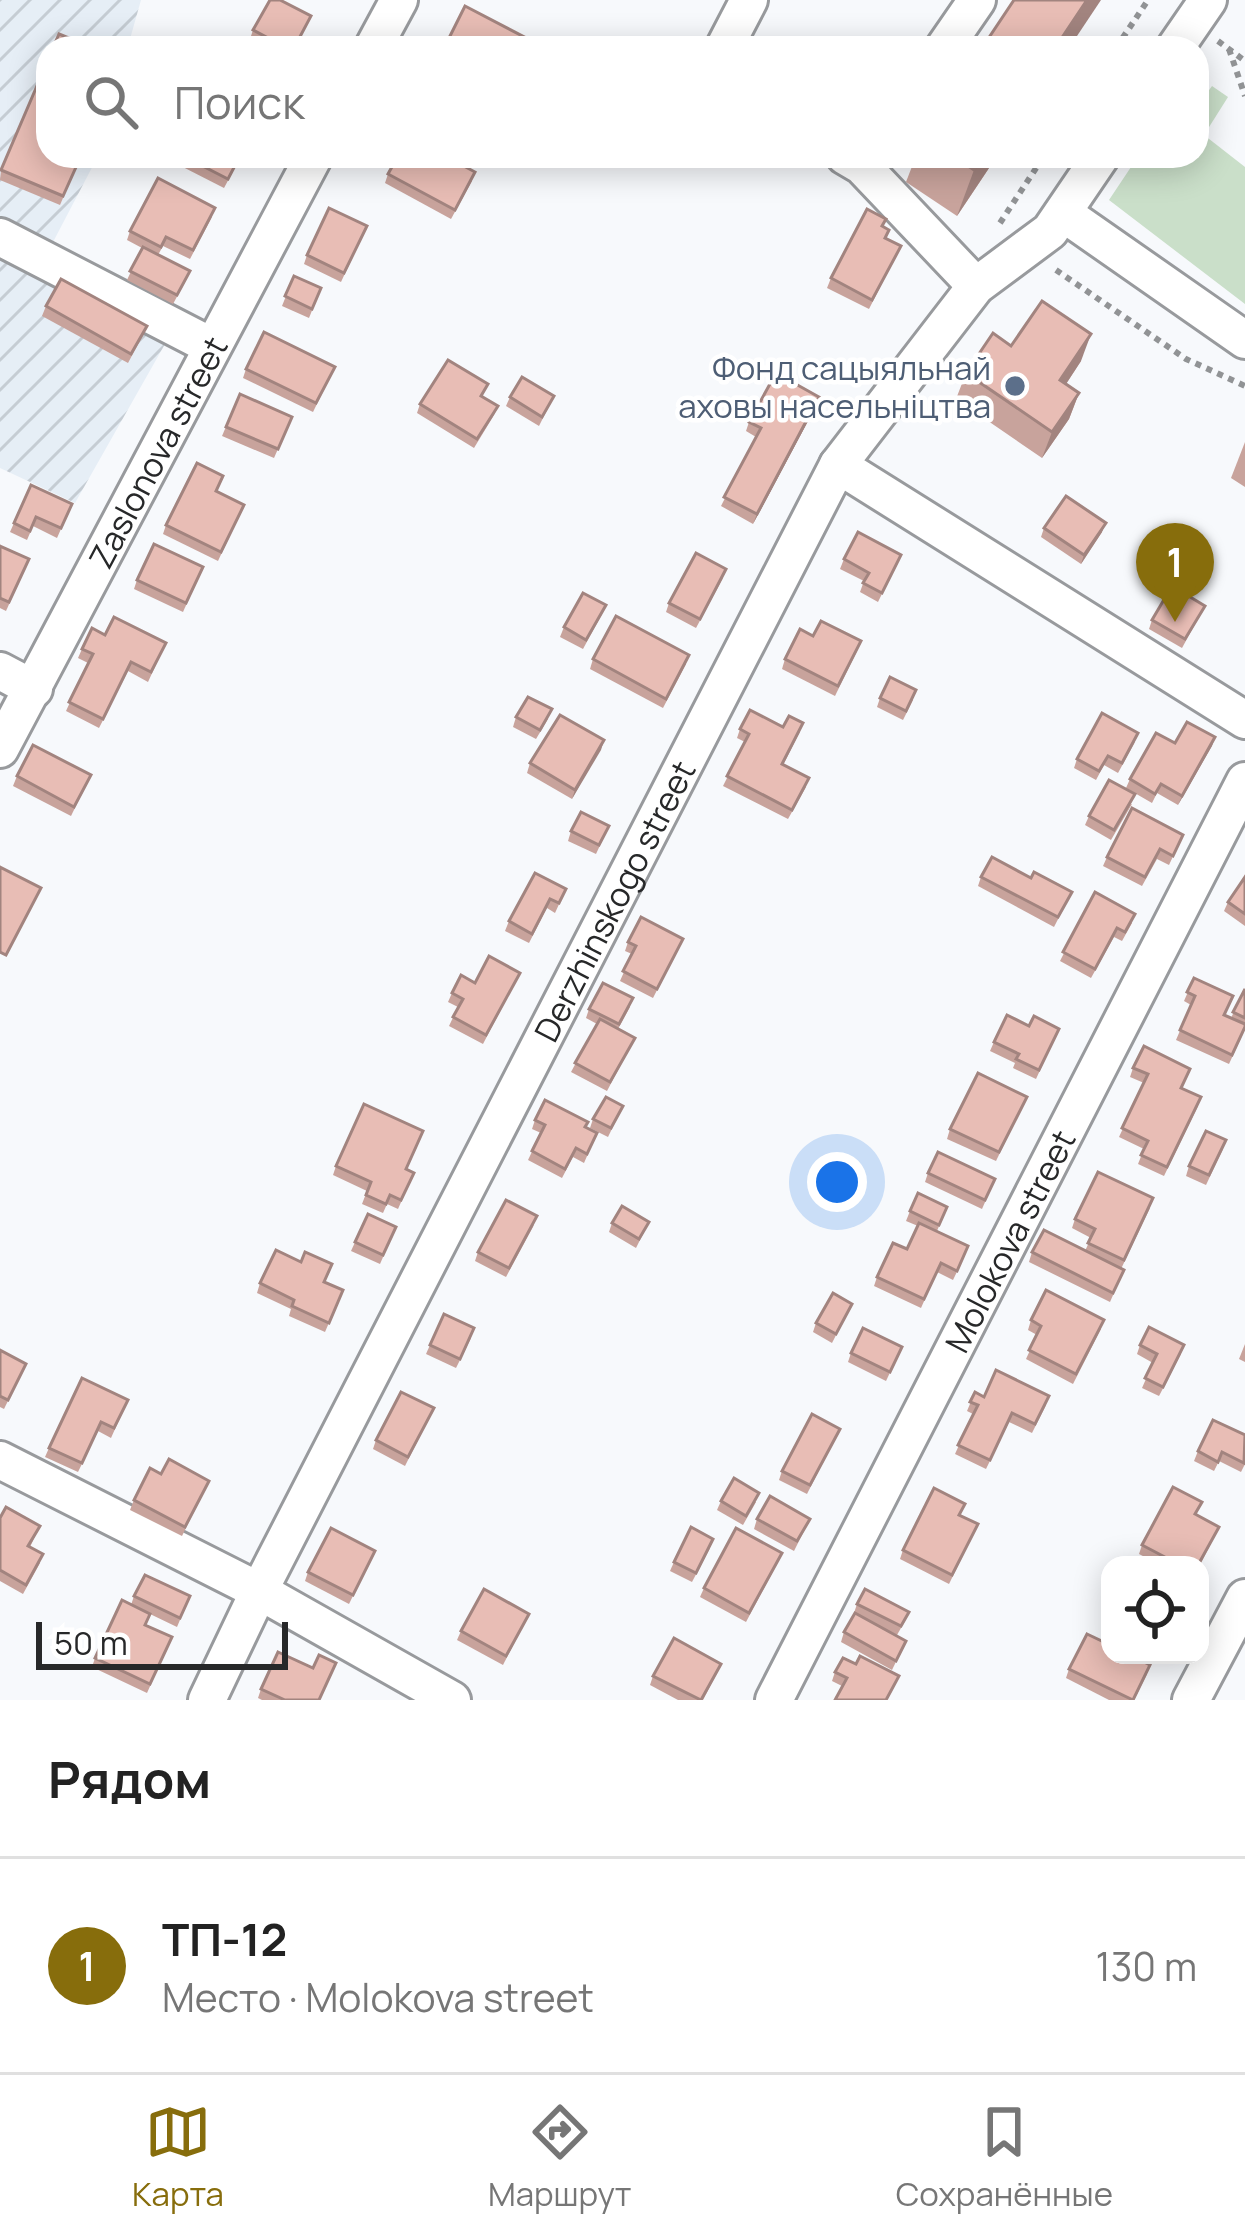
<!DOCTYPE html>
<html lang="ru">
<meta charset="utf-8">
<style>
:root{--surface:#fff;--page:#f2f2f2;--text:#222;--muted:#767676;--line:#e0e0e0;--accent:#876d0c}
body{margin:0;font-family:Manrope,sans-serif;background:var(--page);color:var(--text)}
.controls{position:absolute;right:36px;bottom:36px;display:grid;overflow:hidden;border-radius:24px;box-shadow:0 6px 30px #0003}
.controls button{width:108px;height:108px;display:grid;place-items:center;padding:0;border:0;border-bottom:3px solid var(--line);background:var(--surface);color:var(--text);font:60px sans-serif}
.scale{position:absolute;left:36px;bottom:30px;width:252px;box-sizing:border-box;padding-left:12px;border:6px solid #272829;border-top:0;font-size:33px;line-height:42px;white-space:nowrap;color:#272829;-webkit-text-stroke:9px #fff;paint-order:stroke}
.you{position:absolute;left:837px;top:1182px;width:42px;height:42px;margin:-30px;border:9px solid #fff;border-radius:50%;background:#1a73e8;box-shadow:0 0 0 18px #1a73e833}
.badge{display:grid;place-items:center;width:78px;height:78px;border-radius:50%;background:var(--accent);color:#fff;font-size:39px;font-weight:700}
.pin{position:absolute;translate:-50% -99px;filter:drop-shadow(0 3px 6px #0008)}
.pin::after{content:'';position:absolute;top:63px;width:42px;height:36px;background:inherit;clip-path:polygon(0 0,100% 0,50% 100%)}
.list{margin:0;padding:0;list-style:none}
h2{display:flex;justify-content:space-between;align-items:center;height:156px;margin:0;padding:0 48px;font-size:51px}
h2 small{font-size:39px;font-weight:400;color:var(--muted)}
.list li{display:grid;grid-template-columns:78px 1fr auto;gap:36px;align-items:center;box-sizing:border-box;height:216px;padding:0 48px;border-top:3px solid var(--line)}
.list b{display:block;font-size:45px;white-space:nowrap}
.list p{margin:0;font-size:39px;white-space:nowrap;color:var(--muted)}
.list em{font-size:39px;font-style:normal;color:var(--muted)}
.icon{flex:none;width:66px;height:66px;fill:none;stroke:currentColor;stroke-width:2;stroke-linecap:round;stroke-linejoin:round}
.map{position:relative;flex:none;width:1245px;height:1700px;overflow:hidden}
.search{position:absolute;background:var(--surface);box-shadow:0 6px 30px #0003;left:36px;right:36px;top:36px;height:132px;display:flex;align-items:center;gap:30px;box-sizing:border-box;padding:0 42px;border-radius:36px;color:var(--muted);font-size:45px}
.sheet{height:372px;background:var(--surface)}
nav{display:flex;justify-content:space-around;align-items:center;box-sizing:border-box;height:168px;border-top:3px solid var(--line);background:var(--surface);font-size:33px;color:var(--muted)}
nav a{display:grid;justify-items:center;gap:6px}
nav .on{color:var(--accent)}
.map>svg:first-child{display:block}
.industrial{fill:url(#industrial-furrows)}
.green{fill:#cadfc9}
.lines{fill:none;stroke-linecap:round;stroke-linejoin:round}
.minor-casing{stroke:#989a9d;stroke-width:42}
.path{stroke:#919395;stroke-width:6;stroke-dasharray:6 6;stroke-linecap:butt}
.minor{stroke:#fff;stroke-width:36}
.wall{fill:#c8a39c}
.shaded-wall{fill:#a2847f}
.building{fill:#e8bdb5;stroke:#a2847f;stroke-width:3}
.service-dot{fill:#5c6f8a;stroke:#fff;stroke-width:4.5}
.labels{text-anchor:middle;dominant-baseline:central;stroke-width:9;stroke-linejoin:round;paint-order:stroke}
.service-label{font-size:33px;fill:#4e5e75;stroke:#fff;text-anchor:end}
.street-label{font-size:33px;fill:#272829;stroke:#fff}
</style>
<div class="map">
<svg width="1245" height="1700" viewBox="0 0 1245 1700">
<defs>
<pattern id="industrial-furrows" width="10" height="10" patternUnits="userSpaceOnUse" patternTransform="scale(3)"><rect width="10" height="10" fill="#e6eef6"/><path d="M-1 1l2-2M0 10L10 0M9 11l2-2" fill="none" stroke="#c5ccd3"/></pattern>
</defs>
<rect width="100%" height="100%" fill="#f7f9fc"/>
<path class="industrial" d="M0,0h141l-11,39 5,9h-87v108h50l-46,88 70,34 -15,29 62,30 -94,166 -75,-35z"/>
<path class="green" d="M1212,86l16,11 -24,38 41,32v137l-136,-104 28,-42 20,6 6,-8h34v-49z"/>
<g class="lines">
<defs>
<g id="minor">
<path d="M373,48l26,-48"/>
<path d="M724,48l25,-48"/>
<path d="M944,48l33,-48"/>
<path d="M1175,48l33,-48"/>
<path d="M845,156l17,10 114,120"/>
<path d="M1063,213l182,127"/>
<path d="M0,237l211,109"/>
<path d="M838,465l407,255"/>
<path d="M0,671l34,18"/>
<path id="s1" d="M0,749l314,-593"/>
<path d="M0,1460l259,131 193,109"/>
<path id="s2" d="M207,1700l52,-109 579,-1126 138,-179 74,-55 51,-75"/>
<path id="s3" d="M774,1700l471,-919"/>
<path d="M1191,1700l54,-102"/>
</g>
</defs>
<use href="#minor" class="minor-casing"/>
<g class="path">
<path d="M1218,41l27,20"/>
<path d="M1116,48l32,-48"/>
<path d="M1229,49l16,47"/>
<path d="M1000,223l44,-67"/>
<path d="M1056,270l130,89 59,27"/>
</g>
<use href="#minor" class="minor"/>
</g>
<g class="wall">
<path d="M311,16l-16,32h-28l-17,-9 3,-9z"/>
<path d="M81,156l-21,49 -60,-25 1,-10z"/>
<path d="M177,156h64l-17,32 -49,-25z"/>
<path d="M916,156h81l-40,60 -51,-34z"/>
<path d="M388,174l84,7 -21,38 -66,-36z"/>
<path d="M212,217l-22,42 -27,-13 -5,9 28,25 -13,24 -46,-24 15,-32 -15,-8 3,-9z"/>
<path d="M886,219l-3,8 3,12 15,7 -32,63 -42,-21 4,-10z"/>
<path d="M363,235l-22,47 -37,-18 3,-9z"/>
<path d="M294,276l27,12 -12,30 -27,-12z"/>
<path d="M46,306l97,29 -15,28 -86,-47z"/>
<path d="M1011,346l70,15 -15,23 13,9 -10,26 -27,39 -86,-59 10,-26z"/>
<path d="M335,367l-22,45 -70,-34 3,-9z"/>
<path d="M240,394l52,23 -18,41 -52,-22z"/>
<path d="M554,396l-15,30 -33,-20 4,-9z"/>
<path d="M482,397l16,9 -4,9 -20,33 -57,-35 3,-9z"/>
<path d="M816,406l-63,118 -32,-18 35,-69 -10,-6 3,-9z"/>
<path d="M1245,442v45l-14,-9z"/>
<path d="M72,504l-15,34 -24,-12 -6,14 -17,-8 4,-9z"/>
<path d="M240,514l-22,47 -55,-27 3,-9z"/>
<path d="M1044,528l58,4 -21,32 -40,-27z"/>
<path d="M0,546l25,23 -19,42 -6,-3z"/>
<path d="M901,555l-23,47 -18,-10 4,-11 -24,-12 4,-10z"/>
<path d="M203,567l-20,45 -49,-23 3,-9z"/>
<path d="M723,578l-27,50 -30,-16 3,-9z"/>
<path d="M1205,606l-23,42 -33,-19 3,-9z"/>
<path d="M602,614l-19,35 -23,-12 4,-10z"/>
<path d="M105,635l61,8 -18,39 -20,-11 -29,57 -33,-17 22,-48 -10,-5 4,-9z"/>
<path d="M813,636l44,15 -22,45 -53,-27 3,-10z"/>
<path d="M593,659l93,5 -23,44 -73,-39z"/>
<path d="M880,698l33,2 -10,20 -26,-13z"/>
<path d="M516,717l32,2 -12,20 -23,-12z"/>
<path d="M783,727l17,5 -17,33 23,22 -18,32 -65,-33 22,-44 -8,-4 3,-9z"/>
<path d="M1215,737l-37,68 -21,-12 -5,10 -26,-15 4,-9 45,-36z"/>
<path d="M604,740l-32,59 -45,-26 3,-10z"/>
<path d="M1135,742l-17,31 -14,-8 -8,15 -22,-12 3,-9z"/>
<path d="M91,775l-20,41 -58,-30 4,-10z"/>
<path d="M1132,804l-21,36 -26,-15 4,-9z"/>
<path d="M609,826l-13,28 -28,-13 3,-10z"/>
<path d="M1183,835l-14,30 -12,-6 -15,27 -39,-20 4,-9z"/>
<path d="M981,877l50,1 41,14 -18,35 -76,-41z"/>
<path d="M1245,877v49l-21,-15 4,-9z"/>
<path d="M566,889l-11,24 -8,-5 -18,35 -24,-12 4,-10z"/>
<path d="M1095,892l37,31 -10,18 -8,-4 -23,41 -31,-17z"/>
<path d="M683,939l-30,59 -33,-17 12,-27 -7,-3 3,-9z"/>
<path d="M520,973l-37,71 -34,-18 9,-19 -10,-5 4,-9 23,-10z"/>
<path d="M1194,978l31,37 6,3 14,-29v40l-16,35 -53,-24 15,-35 -7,-4z"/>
<path d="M630,1007l-12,22 17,9 -28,53 -36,-19 26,-48 -11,-6 3,-9z"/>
<path d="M1029,1026l30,3 -23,50 -23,-11 2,-5 -25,-12 4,-9z"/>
<path d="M1133,1068l49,20 16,18 -34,70 -26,-12 6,-15 -25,-12 25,-54 -14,-6z"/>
<path d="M1027,1097l-31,64 -49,-22 3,-10z"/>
<path d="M623,1106l-15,31 -18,-9 3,-9z"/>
<path d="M535,1120l50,7 12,6 -13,30 -11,-6 -11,21 -34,-18 13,-27 -9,-4z"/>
<path d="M1223,1149l-17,36 -20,-9 3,-10z"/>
<path d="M336,1166l71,3 7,4 -16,36 -11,-5 -4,9 -21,-9 5,-13 -34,-16z"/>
<path d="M928,1173l67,6 -13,30 -57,-27z"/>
<path d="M947,1207l-10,24 28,24 -12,25 -16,-8 -16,36 -47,-22 3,-9 30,-28 11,-23 -12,-5 4,-10z"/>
<path d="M1150,1208l-29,61 3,1 -14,32 -81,-40 3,-10 53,-1 6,-13 -19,-10 3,-9z"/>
<path d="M368,1214l28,13 -16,37 -29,-13z"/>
<path d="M649,1222l-13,26 -27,-16 3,-9z"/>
<path d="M534,1225l-28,52 -31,-16 3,-9z"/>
<path d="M325,1282l18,8 -18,42 -36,-16 2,-7 -34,-16 3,-10z"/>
<path d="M852,1304l-20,39 -19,-11 3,-9z"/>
<path d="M1031,1320l70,9 -28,55 -47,-25 11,-24 -9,-5z"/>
<path d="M471,1338l-15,30 -30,-14 4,-9z"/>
<path d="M1245,1344v18l-6,-3z"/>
<path d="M1140,1345l41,9 -22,42 -17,-8 11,-25 -16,-9z"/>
<path d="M902,1347l-16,34 -38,-19 3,-9z"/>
<path d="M0,1350l26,14 -22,45 -4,-2z"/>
<path d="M975,1392l9,5 62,8 -14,28 -23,-11 -23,47 -31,-15 18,-40 -6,-3z"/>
<path d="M128,1400l-17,38 -13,-7 -20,41 -33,-15 4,-9z"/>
<path d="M434,1408l-29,58 -32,-17 3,-9z"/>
<path d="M840,1429l-33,65 -28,-14 3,-9z"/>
<path d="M1245,1435v29l-4,8 -22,-11 -5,10 -20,-10 4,-10z"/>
<path d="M209,1481l-27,55 -52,-26 4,-10z"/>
<path d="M721,1501l35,1 -13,23 -26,-15z"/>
<path d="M1196,1515l23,12 -19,38h-40l-21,-11 3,-9z"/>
<path d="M0,1518l40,8 -10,21 10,16 -17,31 -23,-13z"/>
<path d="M757,1519h53l-16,32 -40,-22z"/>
<path d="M974,1533l-25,51 -49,-25 3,-9z"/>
<path d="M710,1548l-18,34 -22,-11 4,-9z"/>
<path d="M375,1551l-26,53 -44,-23 3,-9z"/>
<path d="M778,1562l-32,60 -46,-25 4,-9z"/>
<path d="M134,1596h56l-13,31 -27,-13 -4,11 26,12 -25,56 -55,-26 3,-9 36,-53z"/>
<path d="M857,1604l48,17 -8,14 -43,-22z"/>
<path d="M529,1614l-26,51 -46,-25 4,-9z"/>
<path d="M844,1632l62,9 -14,29 -51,-28z"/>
<path d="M313,1668l7,32h-58l-4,-2 3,-9z"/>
<path d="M1069,1669l78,5 -13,26h-25l-43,-22z"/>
<path d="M835,1672l61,13 -54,1 -10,-5z"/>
<path d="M717,1673l-14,27h-25l-28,-15 3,-9z"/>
</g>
<g class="shaded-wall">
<path d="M1087,0h14l-32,48h-14z"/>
<path d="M983,156h14l-40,60 17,-46z"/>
<path d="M1091,334l-10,27 -30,46 9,-27z"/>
<path d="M1079,393l-10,26 -27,39 10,-26z"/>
<path d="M819,397l-3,9 -63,118 4,-10z"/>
<path d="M1106,523l-4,9 -21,32 3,-9z"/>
<path d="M1215,737l-3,9 -34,59 4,-9z"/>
<path d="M604,740l-3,10 -29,49 3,-9z"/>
</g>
<g class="building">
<path d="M270,0h10l31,16 -17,32h-7l-34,-18z"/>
<path d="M1014,0h73l-32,48h-73z"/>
<path d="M465,6l65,34 -4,8h-82z"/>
<path d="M59,34l34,14h-40z"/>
<path d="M48,60v96h33l-18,40 -62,-26z"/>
<path d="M183,156h57l-12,23z"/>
<path d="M398,156h47l30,16 -20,38 -67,-36z"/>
<path d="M953,156h30l-9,14z"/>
<path d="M158,178l57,30 -22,42 -27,-13 -5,10 -31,-16z"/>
<path d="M329,208l38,18 -23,47 -37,-18z"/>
<path d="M867,209l19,10 -4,7 7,4 -4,8 16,8 -29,54 -41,-22z"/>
<path d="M143,247l47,24 -13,24 -47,-24z"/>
<path d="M294,276l27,12 -9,21 -27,-13z"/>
<path d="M61,279l86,47 -16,28 -85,-48z"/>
<path d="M1042,301l49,33 -31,46 19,13 -27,39 -86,-59 27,-40 18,13z"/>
<path d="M264,332l71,35 -19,36 -70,-34z"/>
<path d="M448,360l40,24 -7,12 17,10 -21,33 -57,-35z"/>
<path d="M776,373l43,24 -62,117 -33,-17 37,-69 -12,-6z"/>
<path d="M522,377l32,19 -12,21 -32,-20z"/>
<path d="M240,394l52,23 -14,32 -52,-22z"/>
<path d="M197,463l26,13 -7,15 28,14 -23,47 -55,-27z"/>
<path d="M31,485l41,19 -11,24 -25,-11 -6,14 -16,-8z"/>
<path d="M1066,496l40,27 -22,32 -40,-27z"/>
<path d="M858,532l43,23 -19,38 -19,-10 6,-10 -25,-14z"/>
<path d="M154,544l49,23 -17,36 -49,-23z"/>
<path d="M0,546l29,13 -20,43 -9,-4z"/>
<path d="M696,553l30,16 -26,50 -31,-16z"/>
<path d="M1172,586l33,20 -20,33 -33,-19z"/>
<path d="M583,593l23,12 -20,35 -22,-13z"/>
<path d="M616,616l73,39 -23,44 -73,-40z"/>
<path d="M114,617l52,26 -15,29 -20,-10 -28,57 -34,-17 24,-48 -11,-5 10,-21 13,7z"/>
<path d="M821,621l40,20 -23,45 -53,-27 15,-30 13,7z"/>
<path d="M890,677l26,13 -10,21 -26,-13z"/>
<path d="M528,697l24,12 -12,21 -24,-13z"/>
<path d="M750,710l33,17 6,-11 14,7 -21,41 27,14 -17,32 -65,-34 22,-42 -9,-5z"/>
<path d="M1102,713l36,20 -16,30 -14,-7 -9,15 -22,-12z"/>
<path d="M560,715l44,25 -29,50 -45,-27z"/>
<path d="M1187,722l28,15 -33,59 -21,-12 -6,10 -25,-15 26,-46 19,10z"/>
<path d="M33,745l58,30 -17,32 -57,-31z"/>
<path d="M1109,780l26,14 -21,36 -25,-14z"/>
<path d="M1132,808l51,27 -10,21 -13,-7 -15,28 -38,-20z"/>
<path d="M581,812l28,14 -10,19 -28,-14z"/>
<path d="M992,857l39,21 3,-6 38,20 -14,25 -77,-40z"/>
<path d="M0,867l41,21 -35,67 -6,-3z"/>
<path d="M535,873l31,16 -7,14 -9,-4 -18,35 -23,-13z"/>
<path d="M1245,877v37l-17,-12z"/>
<path d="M1095,892l40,22 -10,18 -8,-4 -22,41 -32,-17z"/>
<path d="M641,917l42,22 -26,50 -34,-18 13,-25 -8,-4z"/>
<path d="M489,956l31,17 -34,62 -33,-18 10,-18 -11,-6 9,-18 14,8z"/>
<path d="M1194,978l39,18 -9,19 21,9v3l-13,28 -52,-25 15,-34 -8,-4z"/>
<path d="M603,983l30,15 -14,26 -30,-15z"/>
<path d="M1245,989v29l-12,-6z"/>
<path d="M1007,1015l22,11 5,-10 25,13 -20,41 -23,-11 3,-5 -25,-12z"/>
<path d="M600,1019l35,19 -25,44 -35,-19z"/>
<path d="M1144,1046l46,23 -9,19 20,9 -34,70 -26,-12 7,-14 -26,-13 26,-54 -15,-6z"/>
<path d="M978,1073l49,24 -28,55 -49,-23z"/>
<path d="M606,1097l17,9 -12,22 -18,-9z"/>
<path d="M545,1100l43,22 -3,5 12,6 -10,21 -11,-6 -11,21 -33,-18 13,-26 -10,-5z"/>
<path d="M364,1104l59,27 -17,38 8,4 -13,27 -11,-5 -4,9 -20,-9 5,-13 -35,-16z"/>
<path d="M1206,1131l20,9 -17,35 -20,-9z"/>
<path d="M938,1152l57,27 -10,21 -57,-27z"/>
<path d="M1098,1172l55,26 -29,62 -36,-17 7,-14 -20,-10z"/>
<path d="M918,1193l29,14 -8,18 -29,-14z"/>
<path d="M506,1200l31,16 -28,52 -31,-16z"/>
<path d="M622,1206l27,16 -10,17 -27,-16z"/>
<path d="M368,1214l28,13 -13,28 -28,-13z"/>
<path d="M919,1223l49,23 -11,25 -16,-8 -17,36 -47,-22 16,-34 14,6z"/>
<path d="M1044,1230l80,40 -11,23 -81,-41z"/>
<path d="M276,1250l25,12 4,-10 27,12 -8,18 19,8 -14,33 -37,-17 2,-6 -34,-17z"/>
<path d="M1046,1290l58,30 -28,54 -47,-24 12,-24 -10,-6z"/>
<path d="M833,1293l19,11 -16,30 -20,-11z"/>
<path d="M444,1314l30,14 -14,31 -30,-14z"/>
<path d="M1149,1327l35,18 -21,42 -18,-9 12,-24 -17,-9z"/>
<path d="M863,1328l39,19 -12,25 -39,-19z"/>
<path d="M0,1350l26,14 -18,36 -8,-4z"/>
<path d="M996,1370l53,26 -14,28 -23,-11 -22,47 -32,-15 20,-40 -8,-3 5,-10 9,5z"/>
<path d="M82,1378l46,22 -14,28 -13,-6 -19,41 -33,-15z"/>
<path d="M401,1392l33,16 -26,49 -32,-17z"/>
<path d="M812,1414l28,15 -30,56 -28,-14z"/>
<path d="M1213,1420l32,15 -1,28 -22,-11 -4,10 -20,-11z"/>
<path d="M169,1459l40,22 -24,46 -51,-27 16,-32 11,6z"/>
<path d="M734,1478l25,15 -13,23 -25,-15z"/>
<path d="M1173,1487l29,15 -7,12 24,13 -21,38h-18l-38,-20z"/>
<path d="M934,1488l31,16 -6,11 19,9 -26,51 -49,-25z"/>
<path d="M770,1496l40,23 -13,22 -40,-22z"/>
<path d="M6,1507l34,19 -12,20 15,8 -17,31 -26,-15v-52z"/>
<path d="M691,1527l22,12 -17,34 -22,-11z"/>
<path d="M331,1528l44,23 -22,44 -45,-23z"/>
<path d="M736,1528l46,25 -33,60 -45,-25z"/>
<path d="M145,1575l45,21 -10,22 -46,-22z"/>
<path d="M484,1589l45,25 -23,42 -45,-25z"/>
<path d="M865,1589l44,23 -8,14 -44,-22z"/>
<path d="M122,1600l28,14 -5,11 27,12 -22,47 -55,-26z"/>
<path d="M855,1613l51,28 -10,20 -52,-29z"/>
<path d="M1087,1634l23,11v10h20l20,10 -17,35 -64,-31z"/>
<path d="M674,1638l47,26 -20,36 -48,-24z"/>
<path d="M278,1652l35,16 6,-13 17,8 -17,37h-34l-24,-11z"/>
<path d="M860,1656l39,20 -13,24h-51l12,-22 -12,-6 8,-14 13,6z"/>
</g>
<circle class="service-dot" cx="1015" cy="386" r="12"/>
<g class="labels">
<g class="service-label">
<text x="991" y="367">Фонд сацыяльнай<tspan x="991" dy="38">аховы насельніцтва</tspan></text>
</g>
<g class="street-label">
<text stroke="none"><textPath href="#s1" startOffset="336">Zaslonova street</textPath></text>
<text stroke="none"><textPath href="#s2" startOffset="897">Derzhinskogo street</textPath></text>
<text stroke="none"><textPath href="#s3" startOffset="516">Molokova street</textPath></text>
</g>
</g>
</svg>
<div class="controls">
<button><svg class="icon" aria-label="locate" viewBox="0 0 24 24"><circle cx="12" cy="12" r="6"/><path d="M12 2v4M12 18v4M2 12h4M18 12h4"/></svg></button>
</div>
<div class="scale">50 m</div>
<div class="you"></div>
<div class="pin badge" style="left:1175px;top:622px">1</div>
<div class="search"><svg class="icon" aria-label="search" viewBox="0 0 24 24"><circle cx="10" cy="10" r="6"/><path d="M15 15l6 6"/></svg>Поиск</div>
</div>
<section class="sheet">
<h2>Рядом<small></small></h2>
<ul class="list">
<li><span class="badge">1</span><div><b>ТП-12</b><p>Место · Molokova street</p></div><em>130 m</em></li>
</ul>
</section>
<nav>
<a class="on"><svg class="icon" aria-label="map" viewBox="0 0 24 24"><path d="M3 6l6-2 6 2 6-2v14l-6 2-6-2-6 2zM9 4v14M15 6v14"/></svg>Карта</a>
<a><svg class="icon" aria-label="directions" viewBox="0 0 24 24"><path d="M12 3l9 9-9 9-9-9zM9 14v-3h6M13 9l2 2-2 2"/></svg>Маршрут</a>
<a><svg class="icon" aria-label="saved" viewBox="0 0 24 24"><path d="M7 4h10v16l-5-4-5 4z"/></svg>Сохранённые</a>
</nav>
